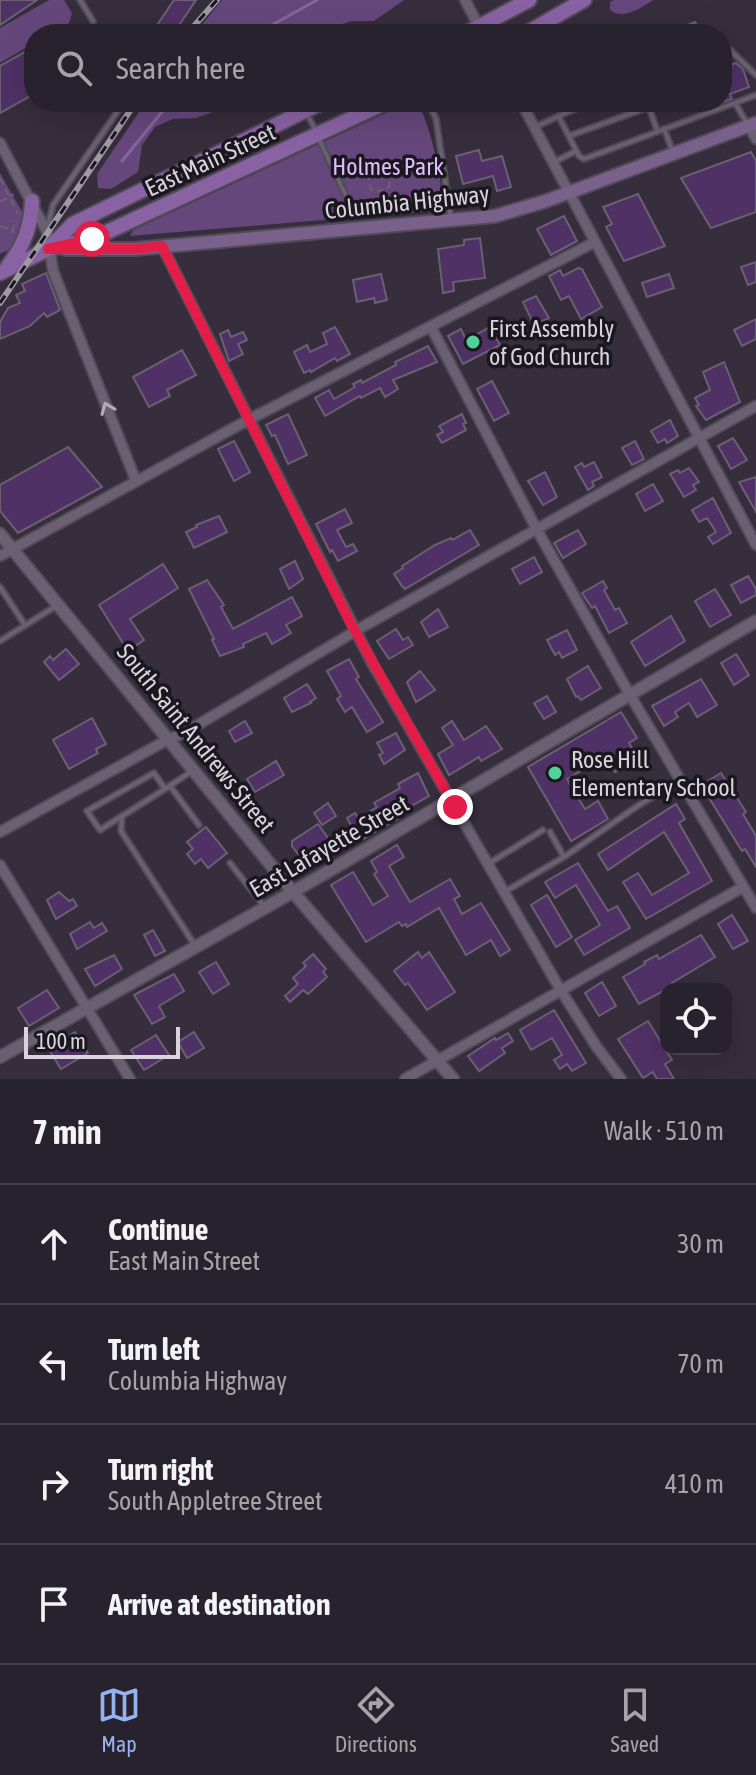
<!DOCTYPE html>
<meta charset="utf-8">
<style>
:root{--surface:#28222e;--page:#342f3a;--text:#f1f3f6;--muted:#a5a4aa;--line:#443f4a;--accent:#95b2f1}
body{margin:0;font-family:"Asap Condensed",sans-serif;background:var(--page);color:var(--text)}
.controls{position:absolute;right:24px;bottom:24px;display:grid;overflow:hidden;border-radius:16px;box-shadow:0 8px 32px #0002}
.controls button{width:72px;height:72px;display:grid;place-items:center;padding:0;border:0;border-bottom:2px solid var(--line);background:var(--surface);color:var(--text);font:40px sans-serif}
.scale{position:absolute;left:24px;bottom:20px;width:156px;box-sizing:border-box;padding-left:8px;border:4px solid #d9d3de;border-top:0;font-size:22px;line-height:28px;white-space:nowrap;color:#d9d3de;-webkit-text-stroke:6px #1b171e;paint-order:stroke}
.stop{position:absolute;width:24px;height:24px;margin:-18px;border:6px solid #e11d48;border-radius:50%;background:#fff}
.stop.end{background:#e11d48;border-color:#fff;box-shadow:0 2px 8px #0008}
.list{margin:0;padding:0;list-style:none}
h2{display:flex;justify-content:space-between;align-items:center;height:104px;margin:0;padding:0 32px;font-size:34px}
h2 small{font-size:26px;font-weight:400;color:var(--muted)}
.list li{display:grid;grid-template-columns:52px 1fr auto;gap:24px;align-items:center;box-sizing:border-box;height:120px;padding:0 32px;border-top:2px solid var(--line)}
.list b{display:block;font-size:30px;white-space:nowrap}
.list p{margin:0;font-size:26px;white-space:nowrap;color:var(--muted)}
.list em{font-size:26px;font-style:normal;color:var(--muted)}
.icon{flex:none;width:44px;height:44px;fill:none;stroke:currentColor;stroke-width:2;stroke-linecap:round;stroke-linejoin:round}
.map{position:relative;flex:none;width:756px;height:1079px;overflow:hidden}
.search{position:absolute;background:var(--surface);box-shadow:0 8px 32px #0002;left:24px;right:24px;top:24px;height:88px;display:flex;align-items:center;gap:20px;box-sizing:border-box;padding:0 28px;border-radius:32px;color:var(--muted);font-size:30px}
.sheet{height:584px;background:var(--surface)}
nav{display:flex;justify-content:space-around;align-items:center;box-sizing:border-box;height:112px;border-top:2px solid var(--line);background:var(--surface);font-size:22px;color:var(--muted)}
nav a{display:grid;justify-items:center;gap:4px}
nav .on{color:var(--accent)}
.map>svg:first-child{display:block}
.green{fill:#66477c}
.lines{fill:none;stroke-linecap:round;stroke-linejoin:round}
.stream{stroke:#86659d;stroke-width:3}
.building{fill:#503165;stroke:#6a6072;stroke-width:2}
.service-casing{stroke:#524a58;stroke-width:8}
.minor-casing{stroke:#524a58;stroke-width:13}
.tertiary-casing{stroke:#524a58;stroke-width:15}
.secondary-casing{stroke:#524a58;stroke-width:16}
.primary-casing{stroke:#524a58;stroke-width:18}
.path{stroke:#6a6270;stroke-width:2;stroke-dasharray:8 4;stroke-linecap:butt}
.service{stroke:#6a6072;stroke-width:4}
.minor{stroke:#6a6072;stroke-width:9}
.tertiary{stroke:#6a6072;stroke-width:11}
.secondary{stroke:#7a618b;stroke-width:12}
.primary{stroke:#8962a4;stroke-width:14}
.rail-casing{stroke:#9f98a5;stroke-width:6}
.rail{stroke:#1b171e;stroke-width:3;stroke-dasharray:9;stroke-linecap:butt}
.oneway{stroke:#b2abb8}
.route{stroke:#e11d48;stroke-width:10}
.poi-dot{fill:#51d398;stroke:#1b171e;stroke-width:3}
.labels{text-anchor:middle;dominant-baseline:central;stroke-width:7;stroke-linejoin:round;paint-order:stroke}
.street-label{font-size:24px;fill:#d9d3de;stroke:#1b171e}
.park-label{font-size:24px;fill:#e2bdfe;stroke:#1b171e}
.poi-label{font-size:24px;fill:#d9d3de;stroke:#1b171e;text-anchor:start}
</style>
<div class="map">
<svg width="756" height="1079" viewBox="0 0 756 1079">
<rect width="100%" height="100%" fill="#362d3d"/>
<g class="green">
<path d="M49,0h15l8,13 -3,10 -19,11h-16v9l-34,20v-35z"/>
<path d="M222,0h182l-30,21h-22l-40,13h-118z"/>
<path d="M614,0h40c-13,7 -30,21 -44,10v-8z"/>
<path d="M146,102h93l-43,16 -23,1 -18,8 -13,18 -4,27 -27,17 -13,-1 -1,-14z"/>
<path d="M410,102h8c15,33 23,72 25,108l-313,26 3,-6z"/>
<path d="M0,173l24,42 -11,33 -13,6z"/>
</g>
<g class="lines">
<g class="stream">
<path d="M256,34l61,-34"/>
<path d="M122,161l48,-59"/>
</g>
</g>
<g class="building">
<path d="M0,0h37l-37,25z"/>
<path d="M174,0h22l-23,34h-22z"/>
<path d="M695,22l2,4 4,-1 3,9h-38z"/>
<path d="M34,47v47l-34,19v-47z"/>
<path d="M736,63l7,6 6,18 -19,7 2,5 -10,3v-34z"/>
<path d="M479,150l3,11 20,-5 9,31 -14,4 -4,-15 -30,8 -7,-28z"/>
<path d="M751,152l5,9v51l-45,16 -30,-50z"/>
<path d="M638,194l27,52 -41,15 -18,-34 6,-3 -9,-17z"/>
<path d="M564,216l13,25 -26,14 -14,-26z"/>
<path d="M480,238l5,40 -32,4 1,9 -11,2 -5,-44 26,-4v-5z"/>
<path d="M756,262v20l-8,3 -7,-18z"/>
<path d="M578,268l4,1 20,38 -21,12 -12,-23 -8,4 -12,-24 11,-6 3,6z"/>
<path d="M46,273l14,37 -13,7 -3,-4 -14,13 -30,13v-17l8,-14 12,-5 -4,-8 9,-4 -3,-7z"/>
<path d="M381,274l6,26 -12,3 -1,-5 -17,4 -4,-22z"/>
<path d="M669,274l5,14 -27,9 -5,-14z"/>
<path d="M536,296l13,22 -15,7 -11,-23z"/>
<path d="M756,319v20l-14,7 -8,-16z"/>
<path d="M335,327l15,27 -13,7 -2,-3 -24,14 -1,-2 -6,3 -10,-21 13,-7 3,7 17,-8 -4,-11z"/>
<path d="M490,327l10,18 -37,19 -15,-28 13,-7 5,11z"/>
<path d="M228,330l3,7 12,-5 4,8 -9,4 5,10 -14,7 -9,-27z"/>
<path d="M428,346l9,16 -44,18 5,9 -13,8 -5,-9 -19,10 -1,-2 -35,20 -10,-18 14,-8 5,9 21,-12 -2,-3 8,-4 1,3 34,-18 -1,-3z"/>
<path d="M182,350l14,25 -29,15 3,6 -21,11 -16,-30z"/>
<path d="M724,362l16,40 -34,18 -10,-14 3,-1 -4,-7 15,-8 -7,-18z"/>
<path d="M492,381l17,32 -15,8 -17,-32z"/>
<path d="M288,414l19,41 -19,9 -13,-29 -3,1 -6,-11z"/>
<path d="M462,414l4,9 -3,1 3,6 -24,13 -5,-8 6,-3 -4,-6z"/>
<path d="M670,420l8,16 -11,7 -2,-4 -7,4 -7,-12z"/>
<path d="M733,438l14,22 -16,9 -13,-23z"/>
<path d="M234,441l16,31 -16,9 -16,-32z"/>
<path d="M635,441l9,18 -12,6 -10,-17z"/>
<path d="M68,447l34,40 -84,46 -18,-22v-26z"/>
<path d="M594,462l8,15 -10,5 2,4 -6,4 -13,-23 7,-4 2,4z"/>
<path d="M689,468l10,14 -6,3 3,5 -12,7 -14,-23 8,-4 2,3z"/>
<path d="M545,472l12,25 -14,8 -15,-24z"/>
<path d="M756,477v35l-17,-30z"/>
<path d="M653,484l10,17 -18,10 -9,-17z"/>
<path d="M713,498l18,35 -18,11 -5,-7 8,-5 -9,-14 -8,4 -7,-12z"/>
<path d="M345,509l7,14 -15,7 9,17 7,-3 4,7 -19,10 -6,-11 -2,2 -14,-28z"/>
<path d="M219,516l8,16 -33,16 -8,-16 11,-5 -1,-2z"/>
<path d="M470,530l9,15 -74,44 -3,-3 -8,-12 9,-6 -1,-2 33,-21 16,-7 1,2z"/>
<path d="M578,530l8,14 -23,14 -9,-15z"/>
<path d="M534,557l8,15 -22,12 -8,-15z"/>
<path d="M295,561l8,18 -14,10 -9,-20z"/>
<path d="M163,564l15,24 -48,31 14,21 -16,11 -29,-46z"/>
<path d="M748,576l8,13v6l-15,8 -10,-18z"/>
<path d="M207,580l17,25 -3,2 12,22 59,-32 10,19 -16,9 5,8 -19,11 -6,-11 -23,11 1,3 -24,9 -8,-16 2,-1 -25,-50z"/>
<path d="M603,581l4,7 -3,2 11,20 4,-2 8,15 -18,10 -14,-27 -3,2 -10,-15z"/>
<path d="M715,589l16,26 -21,12 -15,-26z"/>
<path d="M438,609l10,18 -19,10 -8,-15z"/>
<path d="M671,616l14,25 -40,25 -14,-24z"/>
<path d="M396,629l7,11 5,-3 5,8 -24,14 -12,-18z"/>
<path d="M567,630l10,20 -15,8 -3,-6 -4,3 -8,-15z"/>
<path d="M66,649l13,15 -20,16 -15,-18 6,-6 3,4z"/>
<path d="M736,654l13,21 -15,10 -13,-22z"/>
<path d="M349,659l10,18 -3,2 27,43 -16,10 -15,-25 -7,5 -8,-13 4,-3 -14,-25z"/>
<path d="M588,666l13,22 -20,12 -3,-4 -2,1 -9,-18z"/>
<path d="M420,671l15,19 -19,12 -9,-20z"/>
<path d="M701,679l16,26 -20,12 -8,-14 -14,9 3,5 -14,9 -12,-20z"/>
<path d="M307,684l9,14 -6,4 1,1 -19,9 -8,-14z"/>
<path d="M547,696l9,16 -12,7 -10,-16z"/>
<path d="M621,712l16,26 -8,5 9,15 -23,14 -9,-16 -39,23 18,30 13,-8 10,18 -37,22 -43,-74z"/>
<path d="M92,718l14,26 -10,5 2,4 -29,16 -16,-29z"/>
<path d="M245,721l7,12 -17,9 -6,-11z"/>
<path d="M452,721l12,19 22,-14 16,23 -21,12 -2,-4 -30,18 -11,-21 15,-9 -11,-17z"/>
<path d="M396,733l9,17 -21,14 -5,-9 4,-2 -6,-10z"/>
<path d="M276,761l8,14 -29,17 -8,-13z"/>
<path d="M418,773l11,23 -30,17 2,4 -24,14 -14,8 -2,-4 -4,2 -10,-19 8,-5 3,5 19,-11 -3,-4 26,-15 -2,-4z"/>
<path d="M721,773l25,39 -3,2 13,22v31l-11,-18 -3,2 -41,-66z"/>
<path d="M328,803l8,13 -14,9 -8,-12z"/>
<path d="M676,804l9,15 -6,4 33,58 -66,38 -23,-37 15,-9 14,22 37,-22 -25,-41 -56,38 -10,-16z"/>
<path d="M318,824l13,18 -23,21 -4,-1 -12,-16v-5z"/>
<path d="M206,827l21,26 -19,15 -7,-9 -6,5 -8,-10 6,-5 -6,-7z"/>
<path d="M397,845l7,12 -15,9 21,36 40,-23 10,17 -6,3 8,15 19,-11 29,47 -10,6 -9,-16 -25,15 -27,-47 -32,19 -1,-3 -4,2 -3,-4 -33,20 -35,-57 22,-13 20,33 15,-9 -14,-22 3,-2 -6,-11z"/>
<path d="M578,863l30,48 9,-5 13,22 -46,27 -9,-15 25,-15 -24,-40 -21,13 -10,-16z"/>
<path d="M59,892l10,9 4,-2 4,7 -21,13 -9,-19z"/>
<path d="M547,895l25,42 -16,10 -25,-42z"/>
<path d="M732,915l16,26 -15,8 -15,-25z"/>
<path d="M90,922l4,6 8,-5 5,8 -30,18 -7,-15z"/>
<path d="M153,930l12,21 -10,5 -11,-21z"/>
<path d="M701,935l14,22 -43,26 1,3 -34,18 -16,-27 22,-13 -1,-2 13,-7 2,4z"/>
<path d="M418,952l4,6 7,-6 26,40 -28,18 -19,-27 -3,2 -11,-14z"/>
<path d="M313,954l13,15 -3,3 4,5 -19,17 -5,-4 -13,12 -5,-6 13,-12 -5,-6 13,-12 -3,-3z"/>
<path d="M114,955l8,14 -27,17 -10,-17z"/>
<path d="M216,962l13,22 -16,10 -14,-22z"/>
<path d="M174,974l10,17 -25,15 6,11 -13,7 -18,-29z"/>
<path d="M602,982l14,24 -17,10 -14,-23z"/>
<path d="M47,990l12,18 -30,18 -11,-18z"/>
<path d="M554,1010l32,53 -14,8 -5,-7 -7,5 -6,-9 8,-5 -10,-17 -21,12 -11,-20z"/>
<path d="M648,1021l24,39 -7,4 9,15h-17l-4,-7 -10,6 -25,-39z"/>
<path d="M75,1032l13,21 -27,16 -13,-21z"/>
<path d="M194,1032l10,16 -17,10 -9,-16z"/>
<path d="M508,1033l5,8 -11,7 3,5 -26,18 -11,-15 27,-18 1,2z"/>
<path d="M156,1035l13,20 -25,15 -13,-20z"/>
</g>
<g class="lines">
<defs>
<g id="service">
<path d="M80,0l13,21"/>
<path d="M722,46l8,4 26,25"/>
<path d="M428,102l8,17 15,100"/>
<path d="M647,102l10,28"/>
<path d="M735,103l13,22"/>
<path d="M307,114l9,17"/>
<path d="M559,117l20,39 5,3 172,-64"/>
<path d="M537,126l53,-24"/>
<path d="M664,129l9,23"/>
<path d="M569,136l80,-29"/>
<path d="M319,139l35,74"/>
<path d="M554,162l22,-11"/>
<path d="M47,229l6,-24 71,-103"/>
<path d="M0,587l25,38"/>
<path d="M0,641l56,-35"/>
<path d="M170,786l29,39"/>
<path d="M165,789l-65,41 -13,-19 67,-38 11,16 27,-18"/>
<path d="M122,816l-1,15 73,113"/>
<path d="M564,857l72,-50 42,-26"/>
<path d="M230,863l34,43"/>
<path d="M488,864l55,-34"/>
<path d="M506,891l58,-34 -14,-25"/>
</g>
<g id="minor">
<path d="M465,0l18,34"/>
<path d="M521,102l235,443"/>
<path d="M749,126l7,13"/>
<path d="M0,143l47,89 6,39 83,210"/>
<path d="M162,246l210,417 188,326 36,57 25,33"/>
<path d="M431,327l106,203 93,165 126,213"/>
<path d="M0,556l248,-136 347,-178"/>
<path d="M0,832l169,-93 15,-6 180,-107 392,-220"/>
<path d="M0,865l130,214"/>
<path d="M405,1079l338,-192"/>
</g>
<g id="tertiary">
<path d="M0,534l293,358 160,187"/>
<path d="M0,1057l293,-165 463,-271"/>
</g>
<path id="secondary" d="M65,249h70l360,-33 51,-15 210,-78"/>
<g id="primary">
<path d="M465,34l64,-34"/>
<path d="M525,34l59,-34"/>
<path d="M49,248l24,-24 250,-122"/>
<path d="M8,266c16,-21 23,-39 24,-65"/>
<path d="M0,273l48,-24 44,-10 295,-137"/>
</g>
</defs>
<use href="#service" class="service-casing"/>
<use href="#minor" class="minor-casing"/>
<use href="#tertiary" class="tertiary-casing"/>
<use href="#secondary" class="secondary-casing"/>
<use href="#primary" class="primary-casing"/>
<g class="path">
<path d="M0,178l18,36"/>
<path d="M0,202l14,-8"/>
<path d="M362,209l3,-1 7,8 9,-19 -1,-6 -9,-1 -3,-12 4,-7 13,-1 5,11 -1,6 -9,4"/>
<path d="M0,226l14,5"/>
<path d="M12,233l4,-13"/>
</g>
<use href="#service" class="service"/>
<use href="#minor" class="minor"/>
<use href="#tertiary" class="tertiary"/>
<use href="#secondary" class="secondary"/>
<use href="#primary" class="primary"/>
<defs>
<g id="rail">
<path d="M187,34l30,-34"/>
<path d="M0,303l136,-201"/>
</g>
</defs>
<use href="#rail" class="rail-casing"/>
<use href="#rail" class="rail"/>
</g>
<defs><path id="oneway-chevron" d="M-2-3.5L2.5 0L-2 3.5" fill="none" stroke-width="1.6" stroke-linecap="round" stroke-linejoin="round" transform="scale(2)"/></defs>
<use class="oneway" href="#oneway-chevron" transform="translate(107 408) rotate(-112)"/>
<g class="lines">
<path class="route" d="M92,239l-44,10h87l27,-3 189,378 104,183"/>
</g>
<g class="poi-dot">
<circle cx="473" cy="342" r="8"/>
<circle cx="555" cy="773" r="8"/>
</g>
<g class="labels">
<g class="street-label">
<text transform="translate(210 160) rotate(-25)">East Main Street</text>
<text transform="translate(407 202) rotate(-6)">Columbia Highway</text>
<text transform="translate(196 738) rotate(51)">South Saint Andrews Street</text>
<text transform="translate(329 846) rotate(-30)">East Lafayette Street</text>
</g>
<g class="park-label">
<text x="388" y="166">Holmes Park</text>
</g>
<g class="poi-label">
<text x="489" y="328">First Assembly<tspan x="489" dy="28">of God Church</tspan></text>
<text x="571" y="759">Rose Hill<tspan x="571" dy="28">Elementary School</tspan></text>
</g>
</g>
</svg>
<div class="controls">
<button><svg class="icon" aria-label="locate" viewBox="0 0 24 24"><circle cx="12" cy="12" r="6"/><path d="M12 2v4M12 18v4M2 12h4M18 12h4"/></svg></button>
</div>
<div class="scale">100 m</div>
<div class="stop" style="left:92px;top:239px"></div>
<div class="stop end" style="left:455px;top:807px"></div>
<div class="search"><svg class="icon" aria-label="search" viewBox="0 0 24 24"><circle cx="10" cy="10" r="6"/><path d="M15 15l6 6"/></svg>Search here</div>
</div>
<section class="sheet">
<h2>7 min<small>Walk · 510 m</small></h2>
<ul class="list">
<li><svg class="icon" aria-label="ahead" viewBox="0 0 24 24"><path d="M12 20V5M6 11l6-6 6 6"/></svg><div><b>Continue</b><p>East Main Street</p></div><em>30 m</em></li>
<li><svg class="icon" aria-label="left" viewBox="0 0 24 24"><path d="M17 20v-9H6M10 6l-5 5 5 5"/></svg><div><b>Turn left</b><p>Columbia Highway</p></div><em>70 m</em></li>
<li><svg class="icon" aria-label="right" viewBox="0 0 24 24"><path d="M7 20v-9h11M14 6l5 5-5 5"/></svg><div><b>Turn right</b><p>South Appletree Street</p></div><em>410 m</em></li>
<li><svg class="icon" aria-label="arrive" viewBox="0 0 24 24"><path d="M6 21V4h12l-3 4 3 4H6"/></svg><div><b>Arrive at destination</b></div></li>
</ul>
</section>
<nav>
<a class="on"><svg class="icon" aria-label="map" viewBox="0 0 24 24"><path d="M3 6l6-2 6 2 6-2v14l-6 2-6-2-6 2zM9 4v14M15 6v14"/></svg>Map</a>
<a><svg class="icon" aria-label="directions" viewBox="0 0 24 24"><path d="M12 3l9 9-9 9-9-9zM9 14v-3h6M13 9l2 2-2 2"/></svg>Directions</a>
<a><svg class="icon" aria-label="saved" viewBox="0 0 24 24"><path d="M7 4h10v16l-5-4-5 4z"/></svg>Saved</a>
</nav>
